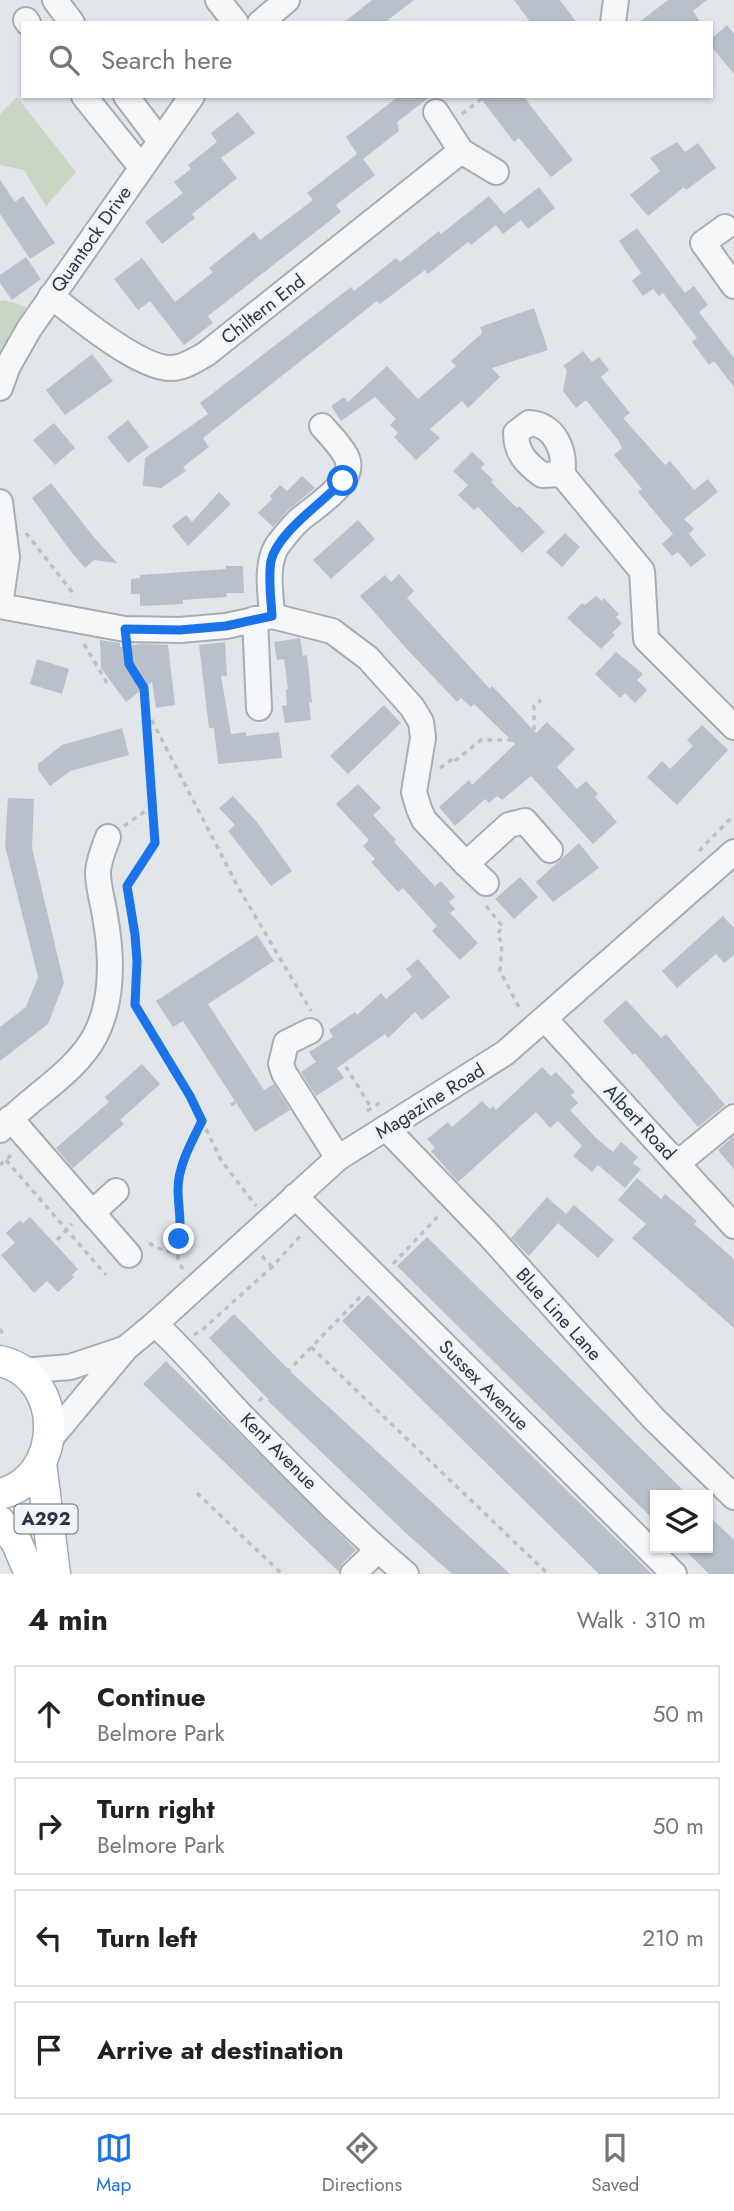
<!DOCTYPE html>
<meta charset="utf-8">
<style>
:root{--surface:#fff;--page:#f2f2f2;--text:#222;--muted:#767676;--line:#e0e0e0;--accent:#1a73e8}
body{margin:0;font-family:Jost,sans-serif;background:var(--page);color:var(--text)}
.controls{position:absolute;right:21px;bottom:21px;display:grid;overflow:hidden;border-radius:0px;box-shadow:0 2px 5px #0004}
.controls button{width:63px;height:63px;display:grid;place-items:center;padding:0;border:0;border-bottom:2px solid var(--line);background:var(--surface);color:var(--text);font:35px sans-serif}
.stop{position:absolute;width:21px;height:21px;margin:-16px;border:5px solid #1a73e8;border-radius:50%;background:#fff}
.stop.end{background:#1a73e8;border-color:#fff;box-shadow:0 2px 7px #0008}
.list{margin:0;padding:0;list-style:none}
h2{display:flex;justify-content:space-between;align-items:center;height:91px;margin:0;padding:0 28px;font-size:30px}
h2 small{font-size:23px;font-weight:400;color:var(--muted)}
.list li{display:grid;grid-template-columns:46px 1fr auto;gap:21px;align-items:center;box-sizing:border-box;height:98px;margin:0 14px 14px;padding:0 14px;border:2px solid var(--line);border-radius:0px}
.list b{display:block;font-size:26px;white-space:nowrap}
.list p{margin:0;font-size:23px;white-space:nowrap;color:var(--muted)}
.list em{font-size:23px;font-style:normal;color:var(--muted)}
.icon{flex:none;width:38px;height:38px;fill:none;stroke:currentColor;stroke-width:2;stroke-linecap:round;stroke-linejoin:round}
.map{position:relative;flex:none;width:734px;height:1574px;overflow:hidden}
.search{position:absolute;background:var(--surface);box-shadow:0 2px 5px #0004;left:21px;right:21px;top:21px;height:77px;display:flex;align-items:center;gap:18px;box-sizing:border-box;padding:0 24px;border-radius:0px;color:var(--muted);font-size:26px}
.sheet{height:539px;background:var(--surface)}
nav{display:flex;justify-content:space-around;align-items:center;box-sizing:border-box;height:98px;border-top:2px solid var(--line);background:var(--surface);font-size:19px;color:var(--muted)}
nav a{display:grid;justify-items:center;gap:4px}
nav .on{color:var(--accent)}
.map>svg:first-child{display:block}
.green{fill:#c9d6c3}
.building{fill:#b9c0ca}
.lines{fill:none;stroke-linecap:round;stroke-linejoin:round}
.minor-casing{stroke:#a7adb6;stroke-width:28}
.major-casing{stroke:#a0abb8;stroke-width:33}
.path{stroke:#bcc1c7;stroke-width:3.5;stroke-dasharray:5 5;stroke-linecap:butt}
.minor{stroke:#f5f7f9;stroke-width:24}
.major{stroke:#fff;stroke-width:30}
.route{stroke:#1a73e8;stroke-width:9}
.labels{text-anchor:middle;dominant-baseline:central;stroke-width:7;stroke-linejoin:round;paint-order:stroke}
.shield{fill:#f2f5f8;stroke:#656f7b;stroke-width:2}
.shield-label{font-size:18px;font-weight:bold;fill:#293545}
.street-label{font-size:19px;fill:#293545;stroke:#f2f5f8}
</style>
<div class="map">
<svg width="734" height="1574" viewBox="0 0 734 1574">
<rect width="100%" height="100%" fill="#e2e6eb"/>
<g class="green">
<path d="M17,97l59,75 -30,34 -22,-36 -24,-5v-51z"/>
<path d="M5,300l27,9 -32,60v-68z"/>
</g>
<g class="building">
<path d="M372,0h42l-30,23h-41z"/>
<path d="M514,0h46l17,23h-46z"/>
<path d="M668,0h39l-14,11 8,12h-63z"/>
<path d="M727,25l7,9v40l-23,-28v-7z"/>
<path d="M399,96h32l-34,26 2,9 -36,28 12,16 -39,30 5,7 -133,104 5,7 -29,22 -34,-44 -12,9 -24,-31 28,-21 33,44 38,-30 -4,-4 45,-36 6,8 53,-40 -6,-7 50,-39 -11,-17z"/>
<path d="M479,96h44l50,64 -22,17 -32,-39 -5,4z"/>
<path d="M238,112l17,21 -34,25 16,20 -45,36 3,4 -33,26 -17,-22 38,-29 -9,-11 17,-13 -3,-4 29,-23 -6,-9z"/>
<path d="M677,142l8,10 13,-9 18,25 -30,22 -2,-3 -36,29 -18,-21 30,-24 -10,-13z"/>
<path d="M0,180l15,22 8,-6 32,47 -25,16 -30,-45z"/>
<path d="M539,187l16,21 -27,21 -7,-9 -18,14 -7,-9 -25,20 -3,-3 -40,32 -3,-4 -45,34 -3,-3 -174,137 6,9 -26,20 3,4 -25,17 -18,-2 2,-28 63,-44 -8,-11 151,-116 3,4 42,-33 4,4 39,-31 2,3 48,-38 15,18z"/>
<path d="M637,228l48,65 9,-7 14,19 -9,7 35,46v29l-20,-26 -5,4 -17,-23 5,-4 -34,-45 -4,3 -6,-7 -10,7 -11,-15 9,-8 -22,-32z"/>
<path d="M26,257l15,22 -29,21 -12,-17v-8z"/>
<path d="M534,308l14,42 -56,18 8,9 -32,31 -6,-7 -32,28 10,9 -24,22 -22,-23 4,-4 -8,-8 6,-6 -21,-22 -34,24 -10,-15 13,-9 4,5 39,-36 31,33 38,-33 -5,-5 31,-28 -2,-6z"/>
<path d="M583,351l9,11 7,-5 10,13 -8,7 29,36 -7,5 42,47 5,-4 24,29 14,-11 10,13 -34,27 10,10 -5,5 17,21 -15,12 -13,-15 -6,4 -10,-12 11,-10 -35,-42 4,-3 -28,-34 8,-7 -4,-8 -32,-40 -10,8 -13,-17 4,-21 -4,-4z"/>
<path d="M92,354l21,27 -48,34 -19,-25z"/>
<path d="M128,420l21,27 -21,16 -21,-26z"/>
<path d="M54,423l21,25 -20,17 -22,-25z"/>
<path d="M472,452l13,12 -4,4 12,12 -2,2 26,26 2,-2 26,26 -23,21 -44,-46 -4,3 -16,-15 10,-10 -15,-14z"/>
<path d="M302,476l13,12 -28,23 -14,16 -15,-14 14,-14 -2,-3 10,-11 7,6z"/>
<path d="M51,483l42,53 24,27 -23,-3 -9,8 -13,-15 -40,-55z"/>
<path d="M219,492l12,12 -43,42 -16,-20 14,-11 6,7z"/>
<path d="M358,520l17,19 -44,40 -18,-19z"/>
<path d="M565,533l15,14 -18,20 -16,-15z"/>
<path d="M226,566h17l1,27h-18l1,4 -44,3v4l-43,2v-12h-9v-15l9,-1v-3l86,-6z"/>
<path d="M399,574l15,17 -7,7 83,91 2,-3 6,6 38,41 11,-11 28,27 -18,18 20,22 9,-8 12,13 -3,3 22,25 -24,22 -62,-68 -29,24 -5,-4 -8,7 -4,-4 -30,27 -16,-19 30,-27 3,5 43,-41 -41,-40 -3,3 -10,-9 -4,4 -52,-55 -45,-51 25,-21 6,7z"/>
<path d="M596,596l6,5 2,-3 15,16 -3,3 6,6 -10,10 3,2 -14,14 -34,-31 15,-15 3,2z"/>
<path d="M300,638l3,18 4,-1 5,48 -3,-1 2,18 -26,3 -3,-17 5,-1 -1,-15 2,-1 -4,-30 -7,1 -3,-18z"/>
<path d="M100,640l20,3v4l22,-3 26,1 7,60 -19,3 -4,-26 -26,20 -25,-34z"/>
<path d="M225,642l2,34h-6l10,58 15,-2v4l33,-4 3,26 -64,6 -4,-36h-5l-10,-83z"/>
<path d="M616,652l27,22 -6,6 10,10 -12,13 -10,-10 -5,5 -25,-24z"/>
<path d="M37,659l32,10 -7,25 -32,-10z"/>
<path d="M384,705l17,18 -53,51 -18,-18z"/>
<path d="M702,725l26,25 -51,55 -30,-28 15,-16 8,8 23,-23 -6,-6z"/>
<path d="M122,728l7,27 -59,16 -20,15 -12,-16v-6l24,-19z"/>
<path d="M358,784l23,24 -8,7 23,25 -2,2 33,36 8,8 6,-5 14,16 -6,5 6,7 -5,4 28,30 -18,17 -28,-29 5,-5 -34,-38 -5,4 -27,-30 4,-3 -12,-13 6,-6 -33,-36z"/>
<path d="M233,796l23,25 36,50 -21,15 -43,-55 7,-6 -16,-17z"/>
<path d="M8,798l26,1 -2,49 32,135 -16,41 -48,37v-34l26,-20 12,-30 -33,-131z"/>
<path d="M579,843l20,25 -46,34 -17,-20z"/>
<path d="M520,877l18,20 -24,22 -19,-20z"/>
<path d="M723,916l11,12v27l-10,8 -8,-9 -39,34 -15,-17z"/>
<path d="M257,935l17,26 -66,43 56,86 10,-6 16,26 -35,22 -72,-111 -10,6 -17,-26z"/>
<path d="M418,959l32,38 -28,23 -7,-8 -27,26 -3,-4 -48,34 7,10 -28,18 -15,-24 15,-10 -7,-10 24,-15 -4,-7 26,-18 2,3 24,-22 5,6 26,-22 -6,-8z"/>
<path d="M626,1000l35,38 5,-4 59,71 -27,22 -63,-74 -2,2 -30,-34z"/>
<path d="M142,1064l18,20 -40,36 4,4 -51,44 -17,-20 53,-46 -4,-5z"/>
<path d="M542,1067l9,9 5,-4 19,20 -4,3 7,8 -8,7 26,28 17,14 8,-10 17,15 -5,6 8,6 -16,19 -27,-23 -6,7 -19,-16 9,-10 -24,-25 -8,7 -14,-16 -78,70 -27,-31 4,-3 -8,-9 21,-17 4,5 30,-26 8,8 3,-3 3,4z"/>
<path d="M734,1136v33l-16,-19z"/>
<path d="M637,1178l24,21 4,-5 32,27 -3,3 40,35v69l-102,-90 14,-14 -28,-24z"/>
<path d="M547,1197l19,17 -37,42 -18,-18z"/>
<path d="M574,1205l40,35 -16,18 -40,-35z"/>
<path d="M30,1217l48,52 -6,6 2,2 -16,15 -11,-11 -13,12 -33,-38 14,-12 -9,-10 14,-13 3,3z"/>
<path d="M427,1237l261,258h-33v26l-258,-255z"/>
<path d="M368,1295l284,279h-53l-257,-253z"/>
<path d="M234,1314l59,60 217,200h-58l-44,-39 -140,-134 1,-1 -60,-62z"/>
<path d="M166,1361l190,189 -14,14 -3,8 -196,-188z"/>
<path d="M708,1515l26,25v34h-25l-26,-26h25z"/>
</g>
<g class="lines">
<defs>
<g id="minor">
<path d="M55,0l17,23"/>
<path d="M218,0l18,23"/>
<path d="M26,20l2,3"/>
<path d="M260,23l27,-23"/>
<path d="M613,23l3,-23"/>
<path d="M84,96l57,71"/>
<path d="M126,96l34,45"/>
<path d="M436,112l25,39 35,21"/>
<path d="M725,227l-22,16 31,43"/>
<path d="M51,296c25,20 89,73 120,72 13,0 24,-8 35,-14l255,-203"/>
<path d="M0,388l8,-22 21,-37 163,-233"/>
<path d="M529,423c26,1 37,29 33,51l-20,1c-16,-12 -26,-22 -26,-42z"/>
<path d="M562,474l80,97 4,68 88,88"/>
<path d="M0,502l7,55 -7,48"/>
<path d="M0,606l125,23 55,1 46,-4 46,-10 60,15 36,27 44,49 9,15 2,16 -9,54 5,17 5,11 42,44 43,-39 16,-4 25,29"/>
<path d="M272,616c-1,-22 -7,-50 5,-70 6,-8 14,-18 21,-25 16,-14 61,-40 48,-65 -6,-11 -16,-21 -24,-30"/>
<path d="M255,619l4,89"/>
<path d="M466,864l20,19"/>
<path d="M545,1019l189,207"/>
<path d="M310,1031l-24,12 -5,21 3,9 54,85"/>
<path d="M10,1118l119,137"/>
<path d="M386,1128l103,107 164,183 81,79"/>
<path d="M0,1130c29,-33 74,-55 95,-94 19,-36 17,-81 10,-120 -2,-14 -7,-29 -7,-43 0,-11 6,-25 10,-36"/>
<path d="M678,1163l56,-46"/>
<path d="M295,1196l379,378"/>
<path d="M92,1213l24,-22"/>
<path d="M155,1324c32,29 59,63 89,94 52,53 105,108 162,156"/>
<path d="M22,1371l48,-4 54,-18"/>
<path d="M50,1439l76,-91 29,-24 183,-166 167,-105 229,-201"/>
<path d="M353,1574l25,-24"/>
</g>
<g id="major">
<path d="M0,1361c66,15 65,117 0,133"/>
<path d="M41,1463l14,111"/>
<path d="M0,1522l16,19 14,33"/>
</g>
</defs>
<use href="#minor" class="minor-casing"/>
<use href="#major" class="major-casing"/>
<g class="path">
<path d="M462,114l23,-18"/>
<path d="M26,533l47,60 -1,4"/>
<path d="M84,644l23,39"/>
<path d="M128,652l1,12 15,24 11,155 -28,43 9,49 1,26 -2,44 55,91 31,64 35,46"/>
<path d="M147,711l91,176 73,124"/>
<path d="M440,768l15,-11 1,3 25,-20h38l3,4 12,-3v-35l7,-6"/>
<path d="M124,826l27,-19"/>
<path d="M699,851l35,-36"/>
<path d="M486,906l17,21 -6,7 5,9 -2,28 20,38"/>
<path d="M330,1041l42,68"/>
<path d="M231,1105l33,-22"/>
<path d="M367,1111l17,-11"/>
<path d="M6,1160l100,115"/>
<path d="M0,1165l11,-10"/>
<path d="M57,1240l15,-16"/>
<path d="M149,1243l8,5 20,5"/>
<path d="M262,1256l10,11"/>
<path d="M393,1264l48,-51"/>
<path d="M183,1269c-11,-14 -3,-30 -2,-47 1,-12 -3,-22 -3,-33 0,-23 14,-48 24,-68"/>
<path d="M0,1329l5,9"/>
<path d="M194,1335l8,-5 70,-63 31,-34"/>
<path d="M311,1347l237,227"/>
<path d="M259,1401l104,-107"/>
<path d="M197,1493l85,81"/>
</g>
<use href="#minor" class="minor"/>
<use href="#major" class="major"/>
</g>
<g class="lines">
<path class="route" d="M179,1239c3,-21 -1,-31 -1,-50 0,-23 14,-48 24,-68l-12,-25 -55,-91 2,-44 -2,-26 -8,-49 28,-43 -11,-155 -15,-24 -4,-35 55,1 46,-4 46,-10c-1,-18 -4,-38 -1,-55 6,-28 52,-59 72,-80"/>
</g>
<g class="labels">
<rect class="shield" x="14.5" y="1504.5" width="63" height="29" rx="5"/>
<g class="shield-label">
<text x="46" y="1519">A292</text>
</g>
<g class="street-label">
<text transform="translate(91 239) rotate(-55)">Quantock Drive</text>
<text transform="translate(263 309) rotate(-38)">Chiltern End</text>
<text transform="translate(430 1101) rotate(-32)">Magazine Road</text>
<text transform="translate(640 1122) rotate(47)">Albert Road</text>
<text transform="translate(559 1314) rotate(48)">Blue Line Lane</text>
<text transform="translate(484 1385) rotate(45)">Sussex Avenue</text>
<text transform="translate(279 1451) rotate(45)">Kent Avenue</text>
</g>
</g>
</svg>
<div class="controls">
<button><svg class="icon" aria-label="layers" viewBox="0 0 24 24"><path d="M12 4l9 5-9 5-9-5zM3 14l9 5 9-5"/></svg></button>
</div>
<div class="stop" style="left:343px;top:481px"></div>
<div class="stop end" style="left:179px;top:1239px"></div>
<div class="search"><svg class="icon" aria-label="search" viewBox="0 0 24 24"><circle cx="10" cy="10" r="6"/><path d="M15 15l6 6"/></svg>Search here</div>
</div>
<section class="sheet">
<h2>4 min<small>Walk · 310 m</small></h2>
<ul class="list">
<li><svg class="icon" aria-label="ahead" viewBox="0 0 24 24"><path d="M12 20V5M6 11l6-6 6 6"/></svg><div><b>Continue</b><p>Belmore Park</p></div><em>50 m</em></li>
<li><svg class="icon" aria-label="right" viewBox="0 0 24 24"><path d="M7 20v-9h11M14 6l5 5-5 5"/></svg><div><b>Turn right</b><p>Belmore Park</p></div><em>50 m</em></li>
<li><svg class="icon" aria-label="left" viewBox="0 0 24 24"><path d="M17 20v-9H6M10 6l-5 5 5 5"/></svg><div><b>Turn left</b></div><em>210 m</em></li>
<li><svg class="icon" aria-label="arrive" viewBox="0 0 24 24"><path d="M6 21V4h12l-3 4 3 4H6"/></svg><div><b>Arrive at destination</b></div></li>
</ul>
</section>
<nav>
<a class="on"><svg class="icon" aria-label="map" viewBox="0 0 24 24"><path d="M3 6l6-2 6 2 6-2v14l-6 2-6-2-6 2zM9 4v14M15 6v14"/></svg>Map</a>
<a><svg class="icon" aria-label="directions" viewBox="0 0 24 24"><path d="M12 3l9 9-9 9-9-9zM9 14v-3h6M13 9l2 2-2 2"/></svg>Directions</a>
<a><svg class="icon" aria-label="saved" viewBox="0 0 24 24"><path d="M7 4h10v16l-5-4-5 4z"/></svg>Saved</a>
</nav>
